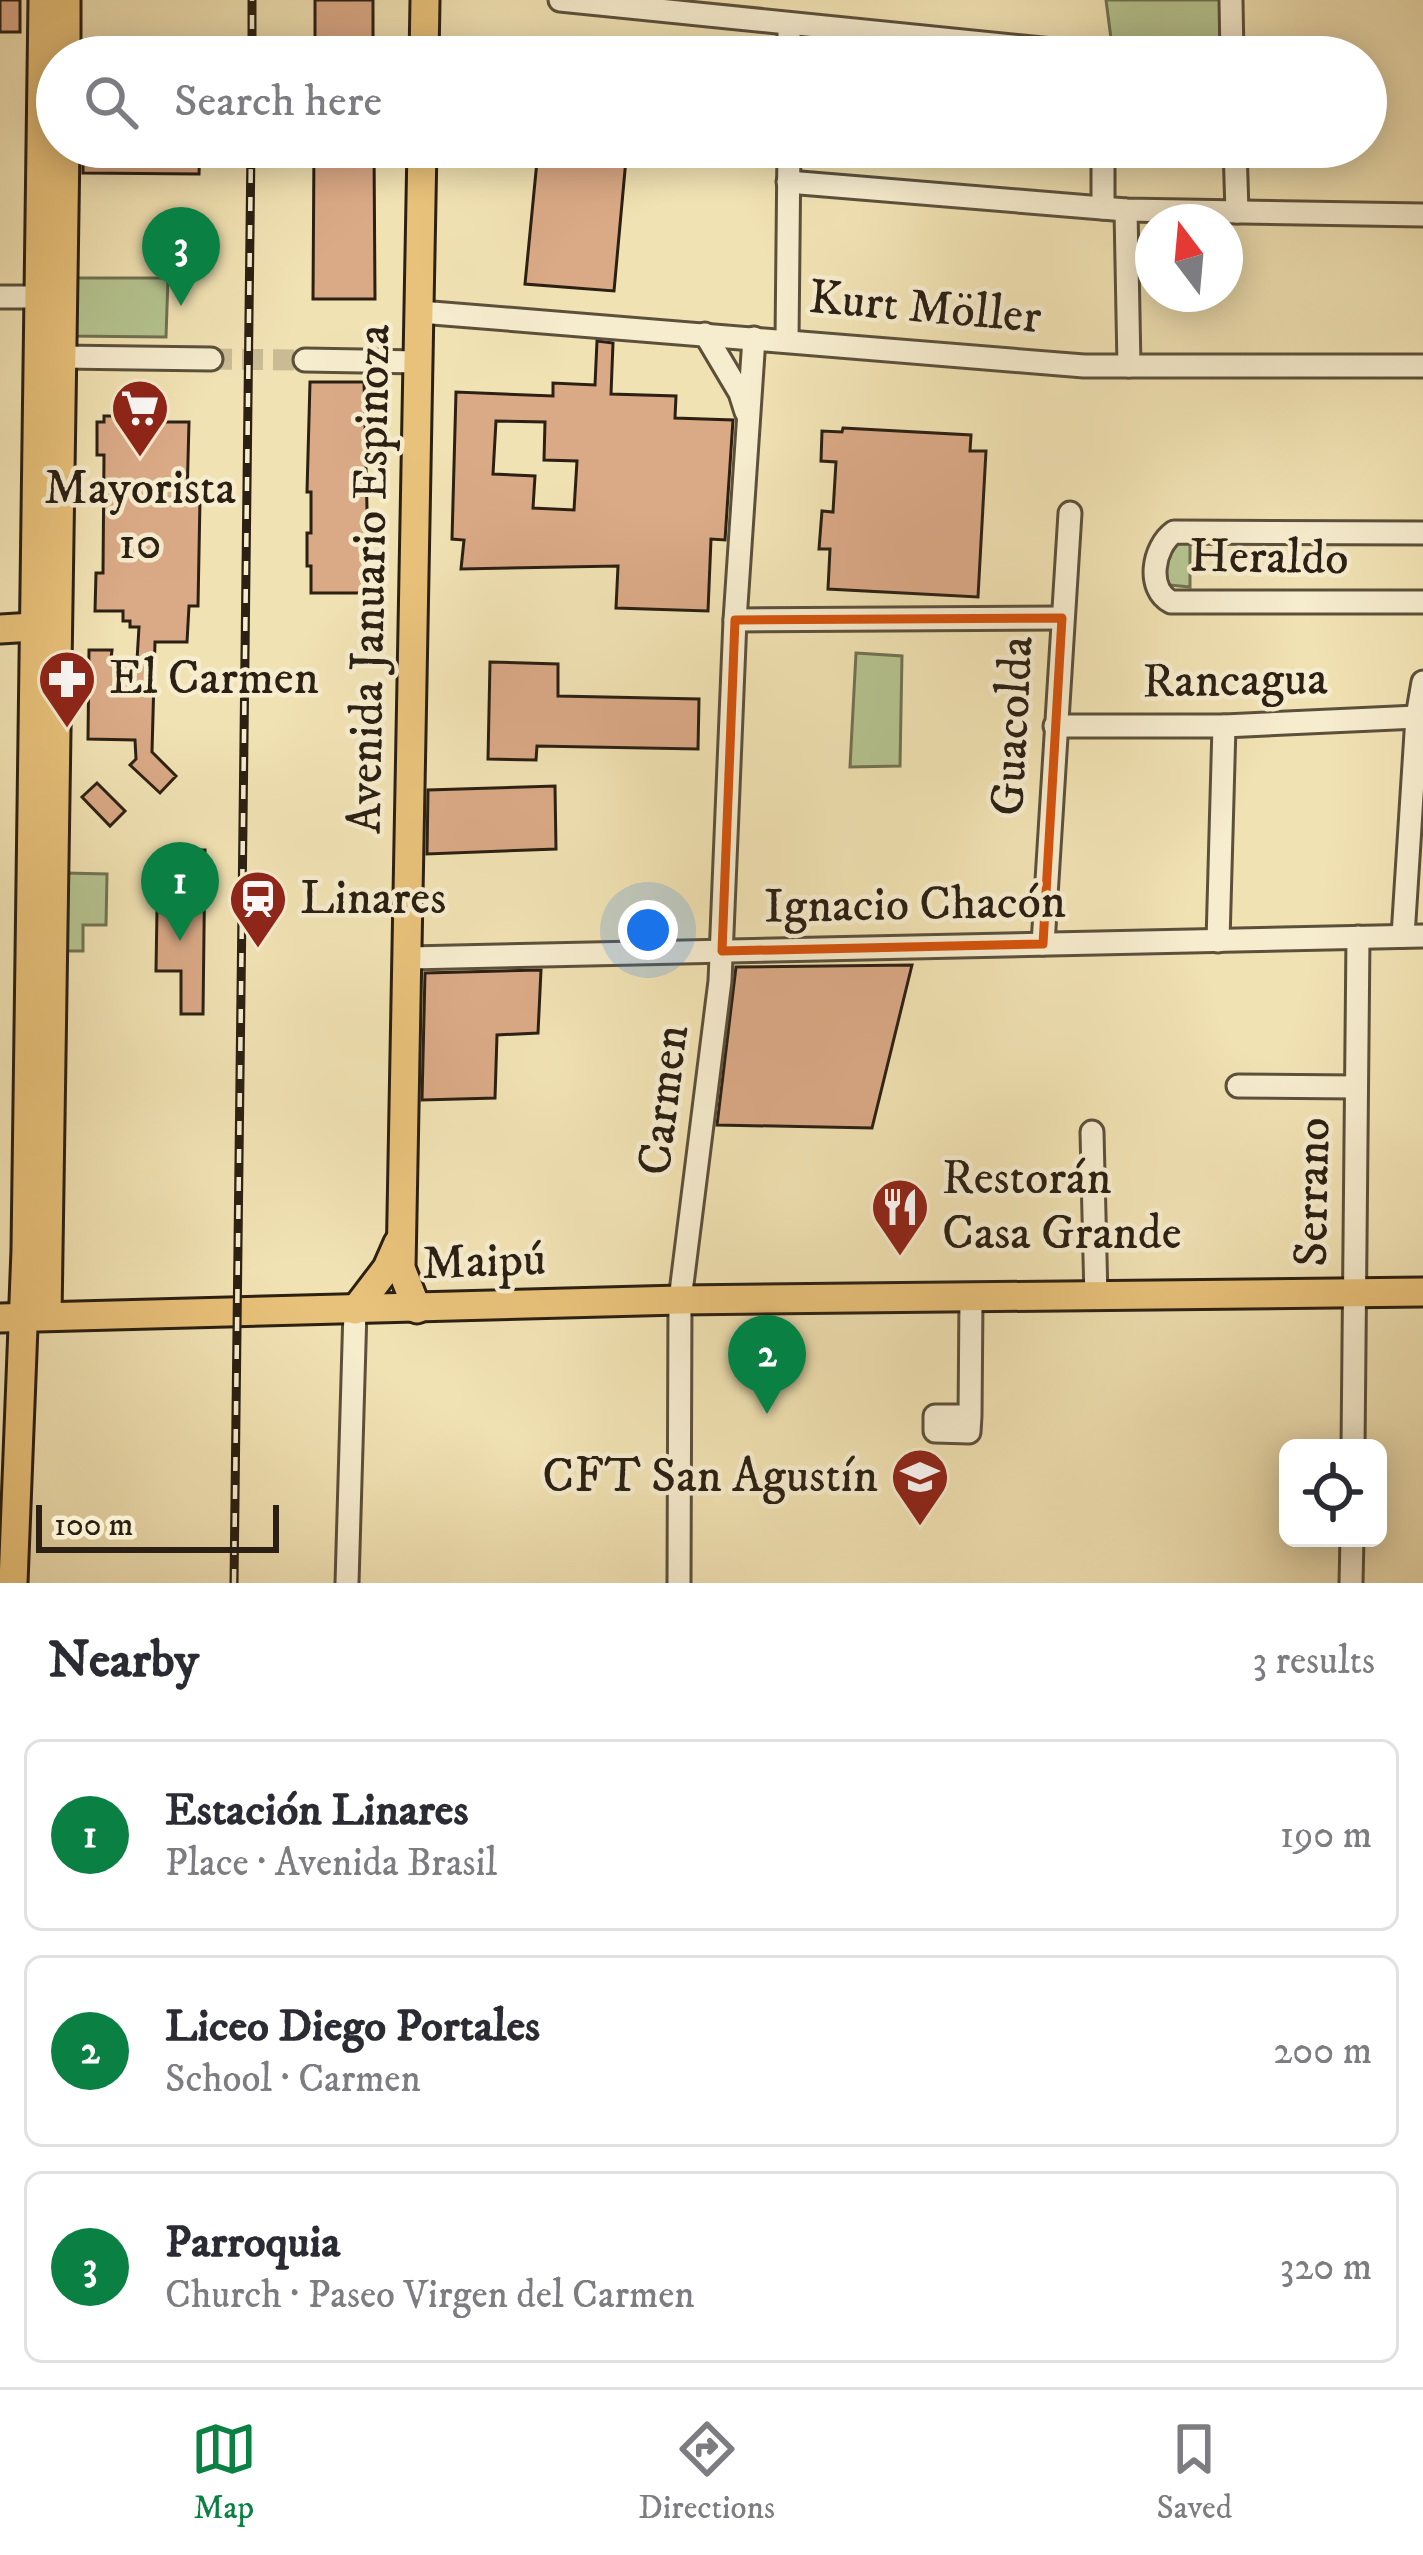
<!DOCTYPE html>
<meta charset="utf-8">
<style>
:root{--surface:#fff;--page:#f7f7f7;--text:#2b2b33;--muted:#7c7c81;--line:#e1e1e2;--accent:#0b8043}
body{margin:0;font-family:"IM FELL DW Pica",serif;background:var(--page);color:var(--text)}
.controls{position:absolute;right:36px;bottom:36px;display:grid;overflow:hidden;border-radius:18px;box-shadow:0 6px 30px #0003}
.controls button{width:108px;height:108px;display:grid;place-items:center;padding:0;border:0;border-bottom:3px solid var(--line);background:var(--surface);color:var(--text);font:60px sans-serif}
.compass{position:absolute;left:1135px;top:204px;width:108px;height:108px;border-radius:50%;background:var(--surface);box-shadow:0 6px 30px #0003;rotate:344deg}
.scale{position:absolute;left:36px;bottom:30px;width:243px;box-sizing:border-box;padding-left:12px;border:6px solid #2b2013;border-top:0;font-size:33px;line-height:42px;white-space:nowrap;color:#2b2013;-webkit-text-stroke:9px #f6ecce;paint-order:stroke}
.you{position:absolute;left:648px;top:930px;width:42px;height:42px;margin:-30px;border:9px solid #fff;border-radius:50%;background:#1a73e8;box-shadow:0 0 0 18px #1a73e833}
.badge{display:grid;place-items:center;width:78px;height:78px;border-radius:50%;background:var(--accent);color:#fff;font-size:39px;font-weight:700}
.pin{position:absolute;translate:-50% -99px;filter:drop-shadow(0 3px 6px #0008)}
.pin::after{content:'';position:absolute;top:63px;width:42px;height:36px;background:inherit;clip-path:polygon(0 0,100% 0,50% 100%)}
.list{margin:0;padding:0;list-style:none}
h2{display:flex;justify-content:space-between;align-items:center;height:156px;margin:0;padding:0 48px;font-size:51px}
h2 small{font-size:39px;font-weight:400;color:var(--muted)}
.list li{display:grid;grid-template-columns:78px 1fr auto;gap:36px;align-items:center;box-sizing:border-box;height:192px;margin:0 24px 24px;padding:0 24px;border:3px solid var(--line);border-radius:18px}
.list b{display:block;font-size:45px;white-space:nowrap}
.list p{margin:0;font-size:39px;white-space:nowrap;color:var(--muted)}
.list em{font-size:39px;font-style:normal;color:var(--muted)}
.icon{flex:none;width:66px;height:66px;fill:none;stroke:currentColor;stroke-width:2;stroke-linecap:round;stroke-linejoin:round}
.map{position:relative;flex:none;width:1423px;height:1583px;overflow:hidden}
.search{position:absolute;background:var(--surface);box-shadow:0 6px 30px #0003;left:36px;right:36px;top:36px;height:132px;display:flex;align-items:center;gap:30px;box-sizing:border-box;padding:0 42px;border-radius:66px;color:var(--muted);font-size:45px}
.sheet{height:804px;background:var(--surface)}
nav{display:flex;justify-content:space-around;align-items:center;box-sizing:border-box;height:168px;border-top:3px solid var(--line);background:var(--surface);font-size:33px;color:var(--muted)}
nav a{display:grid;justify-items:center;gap:6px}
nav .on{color:var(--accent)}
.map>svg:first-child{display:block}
.green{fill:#b5c490;stroke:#707252;stroke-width:3}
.building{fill:#daa986;stroke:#2b2013;stroke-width:3;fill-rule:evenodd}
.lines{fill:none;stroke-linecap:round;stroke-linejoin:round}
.minor-tunnel{stroke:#c9bb93;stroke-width:21;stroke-dasharray:21 10;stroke-linecap:butt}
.minor-casing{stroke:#5c503b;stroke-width:27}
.major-casing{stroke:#2b2013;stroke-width:33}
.minor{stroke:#f6ecce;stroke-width:21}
.major{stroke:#e8c17a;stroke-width:27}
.rail-casing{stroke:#2b2013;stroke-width:9}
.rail{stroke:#f6ecce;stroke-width:4.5;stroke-dasharray:14;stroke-linecap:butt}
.marked{fill:none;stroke:#d5530d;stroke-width:9;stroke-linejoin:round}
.labels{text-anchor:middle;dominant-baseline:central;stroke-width:9;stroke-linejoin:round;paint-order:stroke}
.street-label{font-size:48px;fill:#2b2013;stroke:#f6ecce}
.poi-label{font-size:48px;fill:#2b2013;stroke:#f6ecce;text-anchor:start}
</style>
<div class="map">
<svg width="1423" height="1583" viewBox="0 0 1423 1583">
<rect width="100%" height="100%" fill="#f1e2b3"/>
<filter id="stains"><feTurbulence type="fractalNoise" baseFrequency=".00167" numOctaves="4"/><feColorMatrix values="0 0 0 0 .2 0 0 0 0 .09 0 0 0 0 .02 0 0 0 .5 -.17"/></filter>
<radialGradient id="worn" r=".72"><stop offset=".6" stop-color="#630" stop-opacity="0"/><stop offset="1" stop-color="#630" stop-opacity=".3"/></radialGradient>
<g class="green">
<path d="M1106,0h115l1,56 -110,-10z"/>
<path d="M68,278h100l-2,59 -99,-1z"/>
<path d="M1190,539v48l-31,-3 4,-44z"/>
<path d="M856,653l46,3 -2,110 -50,1z"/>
<path d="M64,873l43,1 -1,51h-23v26h-23z"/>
</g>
<g class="building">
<rect x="0" y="0" width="20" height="32"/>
<rect x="315" y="0" width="58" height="57"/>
<path d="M83,147h117l-1,27 -116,-1z"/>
<path d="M314,147h60l1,152h-62z"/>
<path d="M538,151l88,8 -12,132 -89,-7z"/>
<path d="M597,341l16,2 -2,51 65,2 -1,22 58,2 -8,120 -14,-1 -3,72 -92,-3 2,-42 -157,3 3,-29 -12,-1 4,-147 97,4v-13l42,2zM496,421l49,1 -1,38 33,1 -3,49 -41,-2 2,-32 -42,-2z"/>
<path d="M310,382h54l5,211h-58v-27h-4v-33h4v-41h-4z"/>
<path d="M104,416h21l1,6h63l-2,77h13l-2,107h-9l-2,36h-32l-3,110 24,24 -16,17 -30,-28 6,-6 -1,-19 -47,-1 1,-89h23l-1,9 26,1 2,-33h-9v-6h-7v-10h-28l1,-38h7l1,-118h-7v-33h7z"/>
<path d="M843,428l128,7 -1,16h16l-8,146 -150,-8 2,-40h-11l3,-38 11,1 3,-50 -15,-1 1,-30 20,1z"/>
<path d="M490,662l68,2v32l141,3 -1,50 -161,-3 -1,14 -48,-1z"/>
<path d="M97,783l28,28 -15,15 -28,-29z"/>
<path d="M555,786l1,63 -129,5 1,-64z"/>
<path d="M183,850h22l-2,164h-22v-43h-25l1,-61h25z"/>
<path d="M912,965l-40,163 -155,-3 19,-158z"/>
<path d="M541,970l-3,63 -41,2 -2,63 -73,2 3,-127z"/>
</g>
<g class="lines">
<path class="minor-tunnel" d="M211,359l94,1"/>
<defs>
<g id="minor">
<path d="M560,0l562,57"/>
<path d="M1231,0l1,57"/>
<path d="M789,57v-33"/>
<path d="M762,147l27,2"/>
<path d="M1103,147v61"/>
<path d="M1235,147l2,65"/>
<path d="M788,182l338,28 297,5"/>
<path d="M1126,210l3,156"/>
<path d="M0,297h53"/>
<path d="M420,312l664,54h339"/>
<path d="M705,334l35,59 6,19"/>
<path d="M787,341l2,-194"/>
<path d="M62,357l149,2"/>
<path d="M305,360l114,2"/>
<path d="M1423,533l-249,-1c-21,15 -28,57 -3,70h252"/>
<path d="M735,620l327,-2"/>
<path d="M1055,726h169l193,-9"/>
<path d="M1403,936l14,-219 6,-35"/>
<path d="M1218,941l6,-215"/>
<path d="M1043,944l27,-431"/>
<path d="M409,958l1014,-22"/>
<path d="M1238,1086l118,1"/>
<path d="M1092,1132l4,166"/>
<path d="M970,1416h-35v15l34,1 1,-16 1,-116"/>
<path d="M1353,1448l5,-511"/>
<path d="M347,1583l8,-273"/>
<path d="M679,1583l1,-283 40,-319 15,-361 19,-282"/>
<path d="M1351,1583l1,-45"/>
</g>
<g id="major">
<path d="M66,57v-57"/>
<path d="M424,57l1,-57"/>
<path d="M0,629l34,-2 14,8"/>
<path d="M417,1309l-16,-41 21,-1121"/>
<path d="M355,1310l32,-42 11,-25"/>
<path d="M47,1316l18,-1169"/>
<path d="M0,1318l680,-18 743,-8"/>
<path d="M13,1583l13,-333 17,-1250"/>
</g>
</defs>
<use href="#minor" class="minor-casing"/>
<use href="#major" class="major-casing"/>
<use href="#minor" class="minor"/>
<use href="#major" class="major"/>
<defs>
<g id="rail">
<path d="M252,57v-57"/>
<path d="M234,1583l17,-1436"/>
</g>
</defs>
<use href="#rail" class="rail-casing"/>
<use href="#rail" class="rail"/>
</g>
<path class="marked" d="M1062,618l-19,326 -321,7 13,-331z"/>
<defs>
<symbol id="supermarket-pin" viewBox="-11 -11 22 30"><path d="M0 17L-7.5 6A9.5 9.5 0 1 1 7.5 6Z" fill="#8f2418" stroke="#f6ecce"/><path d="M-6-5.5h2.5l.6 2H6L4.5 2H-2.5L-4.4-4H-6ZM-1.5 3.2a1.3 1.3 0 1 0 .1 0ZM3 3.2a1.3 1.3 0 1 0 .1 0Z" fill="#fff"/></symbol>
<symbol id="pharmacy-pin" viewBox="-11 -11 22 30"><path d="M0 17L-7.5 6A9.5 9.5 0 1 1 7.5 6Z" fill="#8f2418" stroke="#f6ecce"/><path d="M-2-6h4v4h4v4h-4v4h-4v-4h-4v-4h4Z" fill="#fff"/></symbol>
<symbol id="station-pin" viewBox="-11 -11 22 30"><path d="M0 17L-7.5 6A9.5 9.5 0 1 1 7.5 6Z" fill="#8f2418" stroke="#f6ecce"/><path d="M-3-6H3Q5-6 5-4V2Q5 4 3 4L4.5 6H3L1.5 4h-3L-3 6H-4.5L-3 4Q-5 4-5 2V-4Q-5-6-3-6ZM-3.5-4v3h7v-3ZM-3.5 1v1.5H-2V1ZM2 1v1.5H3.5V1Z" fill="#fff"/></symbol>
<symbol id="restaurant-pin" viewBox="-11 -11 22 30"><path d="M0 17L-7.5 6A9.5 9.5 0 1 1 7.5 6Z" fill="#8f2418" stroke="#f6ecce"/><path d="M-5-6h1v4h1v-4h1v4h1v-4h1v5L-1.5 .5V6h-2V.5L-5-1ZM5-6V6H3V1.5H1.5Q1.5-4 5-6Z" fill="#fff"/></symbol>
<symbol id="university-pin" viewBox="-11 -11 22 30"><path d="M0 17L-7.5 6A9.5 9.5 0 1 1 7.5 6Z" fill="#8f2418" stroke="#f6ecce"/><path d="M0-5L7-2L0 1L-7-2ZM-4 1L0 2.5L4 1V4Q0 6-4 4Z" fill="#fff"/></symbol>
</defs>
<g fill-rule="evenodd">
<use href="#supermarket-pin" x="107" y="375" width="66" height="90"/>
<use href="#pharmacy-pin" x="34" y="646" width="66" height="90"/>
<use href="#station-pin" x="225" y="866" width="66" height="90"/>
<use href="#restaurant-pin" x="867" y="1174" width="66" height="90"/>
<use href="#university-pin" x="887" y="1444" width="66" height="90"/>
</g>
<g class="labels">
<g class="street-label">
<text transform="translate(925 308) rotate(5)">Kurt Möller</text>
<text transform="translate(1269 558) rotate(1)">Heraldo</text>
<text transform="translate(370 579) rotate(-89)">Avenida Januario Espinoza</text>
<text transform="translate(1235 681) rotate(-1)">Rancagua</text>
<text transform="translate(1013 726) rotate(-87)">Guacolda</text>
<text transform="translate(915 905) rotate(-1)">Ignacio Chacón</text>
<text transform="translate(664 1100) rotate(-83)">Carmen</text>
<text transform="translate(1313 1192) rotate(-89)">Serrano</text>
<text transform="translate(484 1262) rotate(-2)">Maipú</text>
</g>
<g class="poi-label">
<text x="140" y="489" text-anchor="middle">Mayorista<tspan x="140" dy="55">10</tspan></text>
<text x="109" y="679">El Carmen</text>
<text x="300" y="899">Linares</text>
<text x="942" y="1179">Restorán<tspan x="942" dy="55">Casa Grande</tspan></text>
<text x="878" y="1477" text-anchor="end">CFT San Agustín</text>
</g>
</g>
<rect width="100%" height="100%" filter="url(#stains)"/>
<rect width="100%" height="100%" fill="url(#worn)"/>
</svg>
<div class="controls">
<button><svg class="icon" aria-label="locate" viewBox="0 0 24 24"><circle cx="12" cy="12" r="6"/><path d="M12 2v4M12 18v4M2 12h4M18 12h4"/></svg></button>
</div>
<svg class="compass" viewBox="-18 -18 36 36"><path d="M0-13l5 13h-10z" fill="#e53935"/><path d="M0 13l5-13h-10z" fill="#7c7c81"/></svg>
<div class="scale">100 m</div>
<div class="you"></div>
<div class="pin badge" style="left:180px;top:941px">1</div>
<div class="pin badge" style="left:767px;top:1414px">2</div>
<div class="pin badge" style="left:181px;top:306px">3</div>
<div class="search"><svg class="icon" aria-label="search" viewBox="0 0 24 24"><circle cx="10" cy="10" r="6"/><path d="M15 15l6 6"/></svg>Search here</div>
</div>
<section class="sheet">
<h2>Nearby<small>3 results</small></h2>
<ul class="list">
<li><span class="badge">1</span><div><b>Estación Linares</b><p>Place · Avenida Brasil</p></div><em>190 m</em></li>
<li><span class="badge">2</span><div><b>Liceo Diego Portales</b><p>School · Carmen</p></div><em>200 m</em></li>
<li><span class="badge">3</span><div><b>Parroquia</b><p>Church · Paseo Virgen del Carmen</p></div><em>320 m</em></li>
</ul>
</section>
<nav>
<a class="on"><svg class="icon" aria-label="map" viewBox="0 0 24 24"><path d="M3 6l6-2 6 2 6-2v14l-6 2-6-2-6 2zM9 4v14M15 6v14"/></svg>Map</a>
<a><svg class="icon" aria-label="directions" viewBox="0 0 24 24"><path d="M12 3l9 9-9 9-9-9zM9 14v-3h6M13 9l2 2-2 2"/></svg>Directions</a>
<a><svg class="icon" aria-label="saved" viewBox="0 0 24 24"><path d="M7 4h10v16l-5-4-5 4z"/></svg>Saved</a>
</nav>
